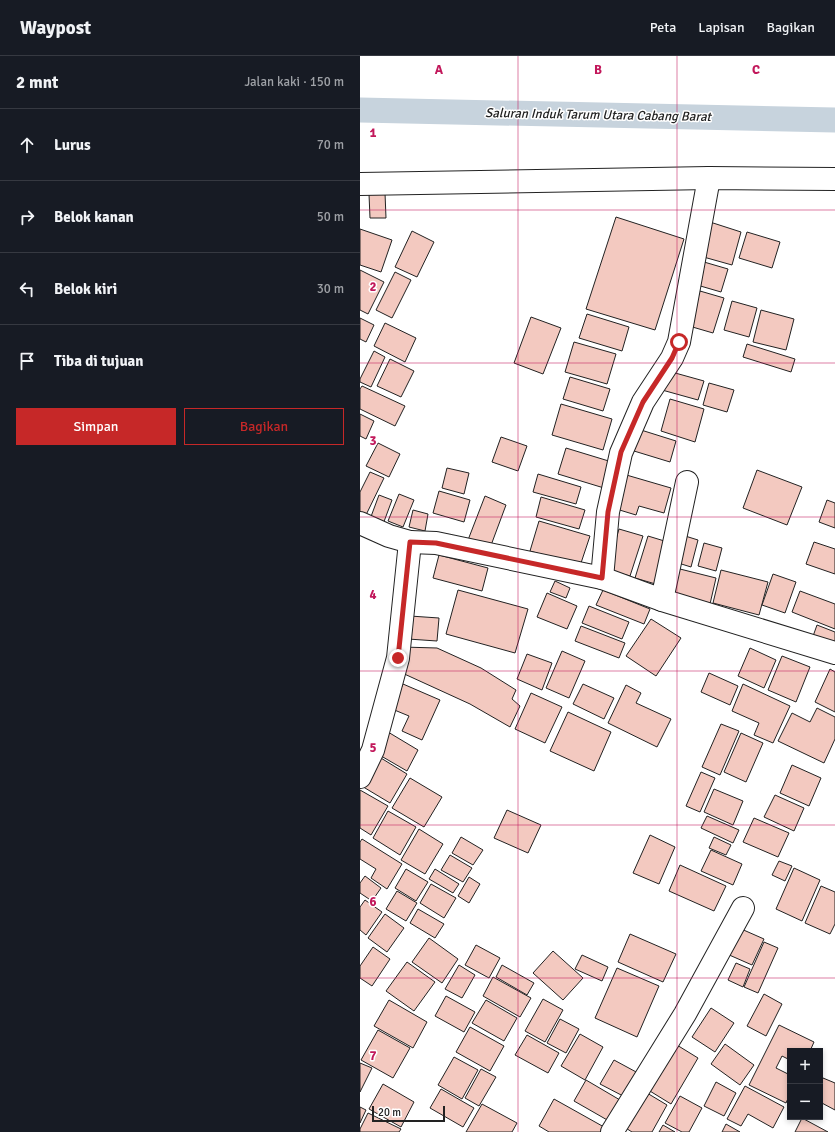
<!DOCTYPE html>
<html lang="id">
<meta charset="utf-8">
<style>
:root{--surface:#171b24;--page:#20242c;--text:#f1f3f6;--muted:#9ea1a6;--line:#363941;--accent:#c62828}
body{margin:0;font-family:Signika,sans-serif;background:var(--page);color:var(--text)}
.controls{position:absolute;right:12px;bottom:12px;display:grid;overflow:hidden;border-radius:0px;box-shadow:0 2px 6px #0003}
.controls button{width:36px;height:36px;display:grid;place-items:center;padding:0;border:0;border-bottom:1px solid var(--line);background:var(--surface);color:var(--text);font:20px sans-serif}
.scale{position:absolute;left:12px;bottom:10px;width:73px;box-sizing:border-box;padding-left:4px;border:2px solid #222;border-top:0;font-size:11px;line-height:14px;white-space:nowrap;color:#222;-webkit-text-stroke:3px #fff;paint-order:stroke}
.stop{position:absolute;width:12px;height:12px;margin:-9px;border:3px solid #c62828;border-radius:50%;background:#fff}
.stop.end{background:#c62828;border-color:#fff;box-shadow:0 1px 4px #0008}
.list{margin:0;padding:0;list-style:none}
h2{display:flex;justify-content:space-between;align-items:center;height:52px;margin:0;padding:0 16px;font-size:17px}
h2 small{font-size:13px;font-weight:400;color:var(--muted)}
.list li{display:grid;grid-template-columns:26px 1fr auto;gap:12px;align-items:center;box-sizing:border-box;height:72px;padding:0 16px;border-top:1px solid var(--line)}
.list b{display:block;font-size:15px;white-space:nowrap}
.list em{font-size:13px;font-style:normal;color:var(--muted)}
.actions{display:flex;gap:8px;padding:12px 16px}
.actions a{flex:1;padding:9px 0;border:1px solid var(--accent);border-radius:0px;text-align:center;font-size:14px;color:var(--accent)}
.actions .main{background:var(--accent);color:#fff}
.icon{flex:none;width:22px;height:22px;fill:none;stroke:currentColor;stroke-width:2;stroke-linecap:round;stroke-linejoin:round}
.map{position:relative;flex:none;width:475px;height:1076px;overflow:hidden}
header{display:flex;align-items:center;gap:24px;box-sizing:border-box;height:56px;padding:0 20px;background:var(--surface);border-bottom:1px solid var(--line)}
header strong{font-size:19px}
nav{display:flex;gap:22px;margin-inline-start:auto;font-size:14px}
main{display:flex}
aside{flex:1;background:var(--surface)}
.map>svg:first-child{display:block}
.lines{fill:none;stroke-linecap:round;stroke-linejoin:round}
.canal{stroke:#c7d3dd;stroke-width:25}
.building{fill:#f3c9c0;stroke:#222}
.minor-casing{stroke:#222;stroke-width:24}
.minor{stroke:#fff;stroke-width:22}
.route{stroke:#c62828;stroke-width:5}
.grid{fill:none;stroke:#c2185b;stroke-width:1;stroke-opacity:0.55}
.labels{text-anchor:middle;dominant-baseline:central;stroke-width:3;stroke-linejoin:round;paint-order:stroke}
.water-label{font-size:13px;font-style:italic;fill:#222;stroke:#fff}
.grid-label{font-size:13px;text-anchor:middle;font-weight:bold;fill:#c2185b;stroke:#fff;stroke-width:3;stroke-linejoin:round;paint-order:stroke}
</style>
<header>
<strong>Waypost</strong>
<nav><a>Peta</a><a>Lapisan</a><a>Bagikan</a></nav>
</header>
<main>
<aside>
<h2>2 mnt<small>Jalan kaki · 150 m</small></h2>
<ul class="list">
<li><svg class="icon" aria-label="ahead" viewBox="0 0 24 24"><path d="M12 20V5M6 11l6-6 6 6"/></svg><div><b>Lurus</b></div><em>70 m</em></li>
<li><svg class="icon" aria-label="right" viewBox="0 0 24 24"><path d="M7 20v-9h11M14 6l5 5-5 5"/></svg><div><b>Belok kanan</b></div><em>50 m</em></li>
<li><svg class="icon" aria-label="left" viewBox="0 0 24 24"><path d="M17 20v-9H6M10 6l-5 5 5 5"/></svg><div><b>Belok kiri</b></div><em>30 m</em></li>
<li><svg class="icon" aria-label="arrive" viewBox="0 0 24 24"><path d="M6 21V4h12l-3 4 3 4H6"/></svg><div><b>Tiba di tujuan</b></div></li>
</ul>
<div class="actions"><a class="main">Simpan</a><a>Bagikan</a></div>
</aside>
<div class="map">
<svg width="475" height="1076" viewBox="0 0 475 1076">
<rect width="100%" height="100%" fill="#fff"/>
<g class="lines">
<path class="canal" d="M0,54l475,10"/>
</g>
<g class="building">
<path d="M25,137l1,25h-16l-1,-24z"/>
<path d="M256,161l68,22 -29,91 -69,-21z"/>
<path d="M350,166l31,10 -9,33 -32,-9z"/>
<path d="M0,173l32,11 -11,32 -21,-7z"/>
<path d="M52,175l22,11 -17,35 -22,-10z"/>
<path d="M387,176l33,10 -8,26 -33,-10z"/>
<path d="M344,206l24,7 -7,23 -24,-7z"/>
<path d="M0,214l24,12 -16,32 -8,-4z"/>
<path d="M35,216l16,8 -19,38 -16,-8z"/>
<path d="M340,235l24,7 -11,35 -24,-7z"/>
<path d="M372,245l25,7 -8,29 -25,-7z"/>
<path d="M401,254l33,9 -8,31 -33,-8z"/>
<path d="M227,258l42,13 -7,24 -43,-13z"/>
<path d="M171,261l30,11 -18,46 -29,-11z"/>
<path d="M0,262l14,7 -8,17 -6,-3z"/>
<path d="M25,267l31,15 -11,24 -31,-16z"/>
<path d="M214,286l42,12 -9,30 -42,-12z"/>
<path d="M387,288l48,15 -4,13 -48,-15z"/>
<path d="M14,295l11,6 -14,30 -11,-5v-3z"/>
<path d="M30,303l24,12 -13,26 -24,-11z"/>
<path d="M308,315l36,10 -6,19 -36,-10z"/>
<path d="M210,321l40,12 -7,22 -40,-12z"/>
<path d="M349,327l25,7 -7,22 -24,-7z"/>
<path d="M2,330l43,20 -10,20 -35,-17v-20z"/>
<path d="M310,343l34,10 -9,33 -34,-11z"/>
<path d="M201,348l51,15 -9,31 -51,-15z"/>
<path d="M0,358l14,7 -8,18 -6,-3z"/>
<path d="M281,374l35,11 -6,21 -36,-11z"/>
<path d="M141,381l26,9 -9,25 -26,-9z"/>
<path d="M18,387l22,11 -11,23 -23,-11z"/>
<path d="M206,392l46,14 -8,26 -46,-14z"/>
<path d="M87,412l22,5 -5,21 -22,-6z"/>
<path d="M397,414l45,17 -15,38 -44,-17z"/>
<path d="M10,416l14,6 -19,39 -5,-2v-23z"/>
<path d="M178,418l43,13 -5,17 -43,-12z"/>
<path d="M263,418l48,14 -7,25 -25,-7 -3,9 -23,-7z"/>
<path d="M79,435l31,9 -6,22 -31,-9z"/>
<path d="M39,438l15,6 -11,27 -15,-6z"/>
<path d="M19,439l13,5 -10,27 -13,-5z"/>
<path d="M125,440l21,9 -16,43 -22,-8z"/>
<path d="M181,441l44,13 -6,19 -43,-12z"/>
<path d="M467,444l8,3v25l-16,-6z"/>
<path d="M53,454l15,4 -3,17 -16,-4z"/>
<path d="M179,465l51,15 -10,30 -50,-15z"/>
<path d="M259,473l24,7 -13,40 -23,-6z"/>
<path d="M322,479l16,5 -7,27 -16,-5z"/>
<path d="M288,480l23,7 -12,42 -24,-7z"/>
<path d="M454,486l21,7v25l-29,-10z"/>
<path d="M344,487l18,5 -6,23 -18,-5z"/>
<path d="M79,499l49,13 -6,23 -49,-13z"/>
<path d="M312,511l44,11 -6,26 -45,-11z"/>
<path d="M361,514l47,12 -9,33 -46,-12z"/>
<path d="M413,518l23,8 -11,31 -23,-8z"/>
<path d="M195,525l15,7 -4,10 -16,-6z"/>
<path d="M98,534l70,19 -13,44 -69,-19z"/>
<path d="M243,534l47,19 -6,15 -48,-19z"/>
<path d="M440,535l35,13v25l-43,-17z"/>
<path d="M187,537l30,13 -10,23 -30,-12z"/>
<path d="M229,550l40,16 -7,17 -40,-16z"/>
<path d="M50,560l29,2 -2,23 -29,-2z"/>
<path d="M291,563l30,19 -25,38 -30,-20z"/>
<path d="M457,569l18,7v14l-23,-7z"/>
<path d="M221,570l44,17 -6,15 -44,-17z"/>
<path d="M42,591l35,1 44,20 35,22 -4,9 8,7 -10,21 -40,-23 -70,-32z"/>
<path d="M390,592l26,12 -12,28 -26,-12z"/>
<path d="M202,595l23,10 -16,37 -23,-10z"/>
<path d="M167,598l25,9 -10,27 -25,-11z"/>
<path d="M422,600l28,11 -14,35 -28,-12z"/>
<path d="M470,613l5,3v40l-20,-10z"/>
<path d="M349,617l29,13 -8,19 -29,-13z"/>
<path d="M43,628l37,16 -18,40 -20,-9 7,-15 -17,-7z"/>
<path d="M223,628l31,14 -10,21 -31,-15z"/>
<path d="M383,628l47,22 -17,37 -19,-8 5,-12 -27,-12z"/>
<path d="M266,629l15,8 -5,10 35,16 -14,28 -49,-24z"/>
<path d="M171,637l31,14 -17,36 -30,-14z"/>
<path d="M457,652l18,9v22l-11,24 -46,-22 14,-28 18,9z"/>
<path d="M208,656l43,20 -17,39 -44,-20z"/>
<path d="M361,668l18,7 -19,44 -18,-8z"/>
<path d="M28,676l30,18 -11,21 -31,-18z"/>
<path d="M381,677l22,10 -17,39 -22,-10z"/>
<path d="M16,699l31,19 -17,29 -30,-18z"/>
<path d="M432,709l29,13 -12,28 -29,-13z"/>
<path d="M341,716l14,6 -15,34 -14,-6z"/>
<path d="M50,722l32,19 -18,30 -32,-19z"/>
<path d="M354,733l29,12 -10,24 -29,-13z"/>
<path d="M0,734l28,16 -17,29 -11,-7z"/>
<path d="M415,739l29,13 -10,23 -30,-14z"/>
<path d="M147,754l34,15 -13,28 -34,-15z"/>
<path d="M28,755l28,16 -16,28 -27,-17z"/>
<path d="M347,760l32,14 -6,13 -32,-15z"/>
<path d="M394,762l35,15 -11,24 -35,-15z"/>
<path d="M59,773l24,15 -18,30 -24,-14z"/>
<path d="M290,779l25,12 -16,37 -26,-11z"/>
<path d="M101,781l22,13 -10,15 -21,-12z"/>
<path d="M354,781l17,8 -5,10 -17,-7z"/>
<path d="M2,783l40,25 -15,25 -16,-11 5,-9 -16,-10v-17z"/>
<path d="M351,794l31,14 -9,21 -32,-14z"/>
<path d="M90,799l22,13 -9,14 -22,-12z"/>
<path d="M419,805l13,5 -7,15 -13,-6z"/>
<path d="M320,809l46,21 -12,25 -45,-20z"/>
<path d="M434,812l26,12 -18,41 -26,-12z"/>
<path d="M46,813l22,13 -12,19 -21,-13z"/>
<path d="M75,813l24,15 -6,9 -24,-14z"/>
<path d="M5,820l16,12 -9,13 -12,-8v-10z"/>
<path d="M109,821l11,7 -11,19 -11,-7z"/>
<path d="M71,828l25,14 -12,20 -24,-15z"/>
<path d="M461,830l14,6v32l-5,10 -25,-11z"/>
<path d="M37,835l20,12 -11,18 -20,-12z"/>
<path d="M5,844l17,12 -16,23 -6,-5v-23z"/>
<path d="M58,853l26,15 -9,14 -25,-15z"/>
<path d="M25,858l19,14 -17,24 -19,-14z"/>
<path d="M379,872l25,11 -12,26 -25,-11z"/>
<path d="M270,878l46,20 -13,28 -45,-20z"/>
<path d="M69,882l29,21 -16,24 -30,-21z"/>
<path d="M404,886l14,6 -20,45 -14,-6z"/>
<path d="M116,889l24,13 -11,20 -24,-13z"/>
<path d="M13,891l17,12 -18,27 -12,-8v-12z"/>
<path d="M193,895l30,27 -20,22 -30,-27z"/>
<path d="M222,899l26,12 -6,14 -27,-12z"/>
<path d="M47,906l28,20 -21,29 -28,-20z"/>
<path d="M376,907l14,6 -7,18 -15,-7z"/>
<path d="M99,909l16,10 -13,23 -17,-9z"/>
<path d="M142,909l32,18 -7,12 -31,-18z"/>
<path d="M257,912l42,18 -22,51 -42,-19z"/>
<path d="M133,921l38,21 -11,19 -37,-21z"/>
<path d="M404,938l18,10 -16,32 -19,-10z"/>
<path d="M86,940l29,16 -11,20 -29,-16z"/>
<path d="M183,943l20,11 -18,32 -20,-11z"/>
<path d="M29,944l38,22 -14,26 -39,-22z"/>
<path d="M126,944l31,18 -13,23 -32,-18z"/>
<path d="M351,952l23,15 -19,29 -23,-15z"/>
<path d="M200,963l19,10 -13,24 -19,-10z"/>
<path d="M419,969l35,17 -4,9h-20v9l-8,-4 -6,12 14,7v19l-4,9 -37,-18z"/>
<path d="M110,971l34,19 -14,25 -34,-19z"/>
<path d="M18,974l32,18 -17,30 -32,-18z"/>
<path d="M220,978l23,13 -18,33 -24,-14z"/>
<path d="M167,979l32,18 -11,20 -33,-18z"/>
<path d="M312,986l26,16 -27,46 -26,-16z"/>
<path d="M365,988l29,21 -14,20 -29,-21z"/>
<path d="M94,1001l24,13 -16,29 -24,-14z"/>
<path d="M254,1004l24,13 -13,24 -25,-13z"/>
<path d="M0,1007l12,5 -12,24z"/>
<path d="M121,1013l15,8 -17,29 -14,-8z"/>
<path d="M463,1022l12,5v27l-15,-8v-17z"/>
<path d="M226,1024l34,20 -11,21 -35,-20z"/>
<path d="M356,1026l20,11 -12,23 -20,-10z"/>
<path d="M23,1028l31,18 -13,25 -32,-18z"/>
<path d="M385,1030l39,21 -11,21 -25,-14 -7,12 -14,-7z"/>
<path d="M81,1033l33,19 -11,19 -33,-19z"/>
<path d="M282,1034l25,15 -15,27h-20l-11,-7z"/>
<path d="M320,1040l22,12 -13,24h-7l-17,-9z"/>
<path d="M194,1043l50,28 -2,5h-53l-10,-6z"/>
<path d="M122,1048l35,19 -5,9h-46z"/>
<path d="M0,1051l6,3 -6,13z"/>
<path d="M8,1057l33,16 -2,3h-39v-3z"/>
<path d="M442,1062l26,14h-33z"/>
<path d="M366,1068l14,8h-18z"/>
<path d="M303,1069l12,7h-16z"/>
</g>
<g class="lines">
<defs>
<g id="minor">
<path d="M0,128l349,-6 126,1"/>
<path d="M0,467l29,13 21,6 -12,116 -25,92 -13,27"/>
<path d="M50,486l26,1 166,35 60,22 173,53"/>
<path d="M242,522l6,-66 13,-59 22,-51 29,-44 7,-16 30,-164"/>
<path d="M302,544l25,-118"/>
<path d="M252,1076l73,-118 58,-106"/>
</g>
</defs>
<use href="#minor" class="minor-casing"/>
<use href="#minor" class="minor"/>
</g>
<g class="lines">
<path class="route" d="M38,602l12,-116 26,1 166,35 6,-66 13,-60 22,-50 29,-44 7,-16"/>
</g>
<path class="grid" d="M158,0v1076M317,0v1076M0,154h475M0,307h475M0,461h475M0,615h475M0,769h475M0,922h475"/>
<g class="labels">
<g class="water-label">
<text transform="translate(238 59) rotate(1)">Saluran Induk Tarum Utara Cabang Barat</text>
</g>
</g>
<g class="grid-label">
<text x="79" y="18">A</text>
<text x="238" y="18">B</text>
<text x="396" y="18">C</text>
<text x="13" y="81">1</text>
<text x="13" y="235">2</text>
<text x="13" y="389">3</text>
<text x="13" y="543">4</text>
<text x="13" y="696">5</text>
<text x="13" y="850">6</text>
<text x="13" y="1004">7</text>
</g>
</svg>
<div class="controls">
<button>+</button>
<button>−</button>
</div>
<div class="scale">20 m</div>
<div class="stop" style="left:319px;top:286px"></div>
<div class="stop end" style="left:38px;top:602px"></div>
</div>
</main>
